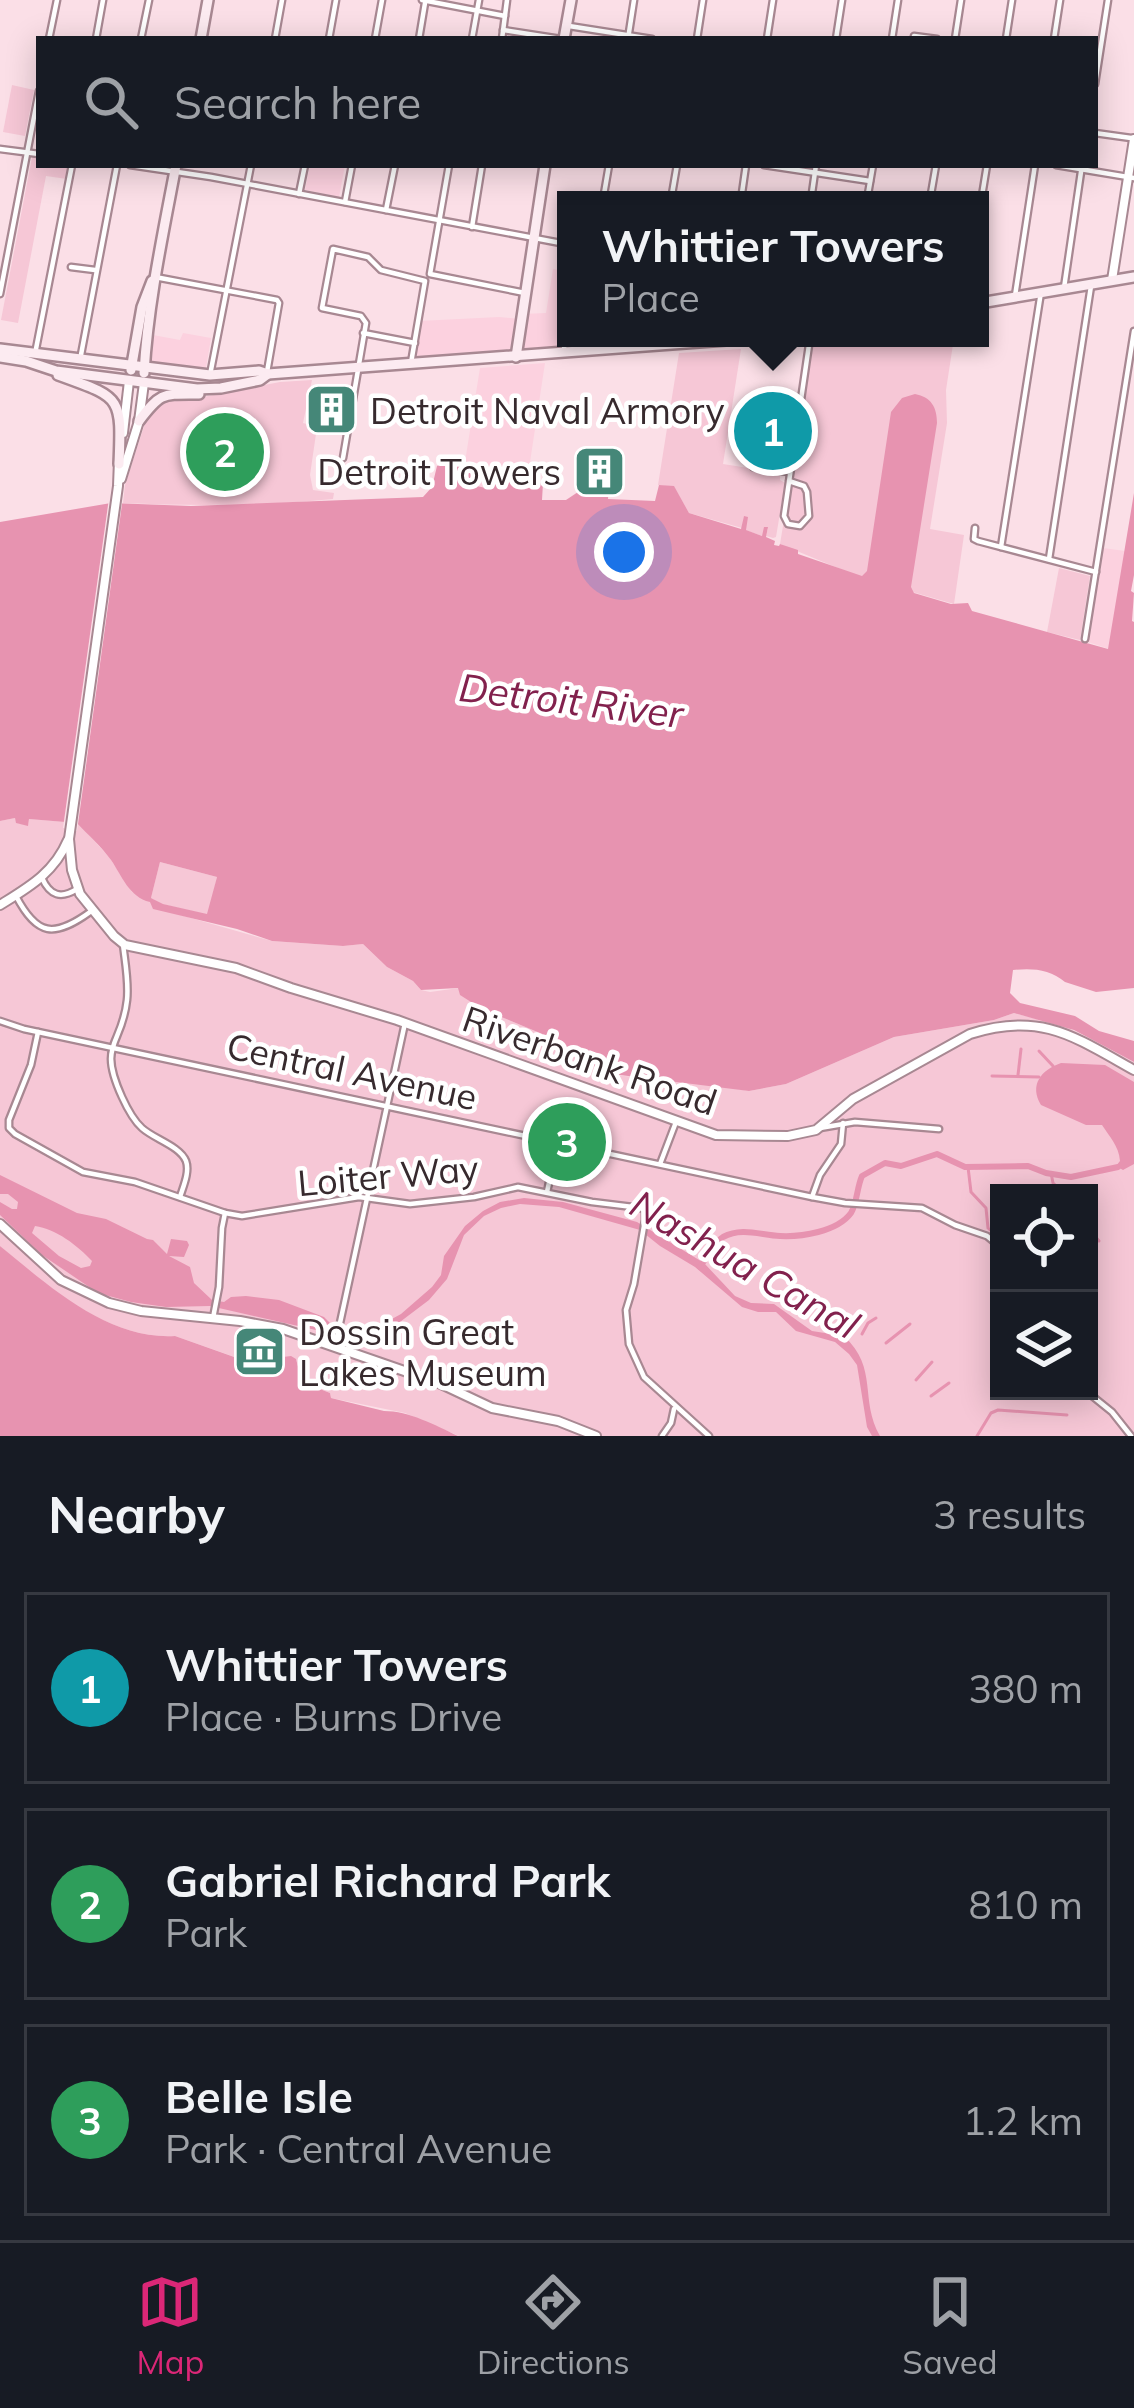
<!DOCTYPE html>
<meta charset="utf-8">
<style>
:root{--surface:#171b24;--page:#20242c;--text:#f1f3f6;--muted:#9ea1a6;--line:#363941;--accent:#db2777}
body{margin:0;font-family:Mulish,sans-serif;background:var(--page);color:var(--text)}
.controls{position:absolute;right:36px;bottom:36px;display:grid;overflow:hidden;border-radius:0px;box-shadow:0 6px 30px #0003}
.controls button{width:108px;height:108px;display:grid;place-items:center;padding:0;border:0;border-bottom:3px solid var(--line);background:var(--surface);color:var(--text);font:60px sans-serif}
.you{position:absolute;left:624px;top:552px;width:42px;height:42px;margin:-30px;border:9px solid #fff;border-radius:50%;background:#1a73e8;box-shadow:0 0 0 18px #1a73e833}
.badge{display:grid;place-items:center;width:78px;height:78px;border-radius:50%;background:var(--accent);color:#fff;font-size:39px;font-weight:700}
.pin{position:absolute;translate:-50% -50%;border:6px solid #fff;box-shadow:0 3px 12px #0006}
.popup{position:absolute;left:557px;top:191px;width:432px;height:156px;box-sizing:border-box;display:grid;place-content:center;border-radius:0px;background:var(--surface);filter:drop-shadow(0 3px 9px #0005);font-size:39px;white-space:nowrap;color:var(--muted)}
.popup b{font-size:45px;color:var(--text)}
.popup::after{content:'';position:absolute;left:50%;top:100%;margin-left:-24px;border:24px solid transparent;border-top-color:var(--surface)}
.list{margin:0;padding:0;list-style:none}
h2{display:flex;justify-content:space-between;align-items:center;height:156px;margin:0;padding:0 48px;font-size:51px}
h2 small{font-size:39px;font-weight:400;color:var(--muted)}
.list li{display:grid;grid-template-columns:78px 1fr auto;gap:36px;align-items:center;box-sizing:border-box;height:192px;margin:0 24px 24px;padding:0 24px;border:3px solid var(--line);border-radius:0px}
.list b{display:block;font-size:45px;white-space:nowrap}
.list p{margin:0;font-size:39px;white-space:nowrap;color:var(--muted)}
.list em{font-size:39px;font-style:normal;color:var(--muted)}
.icon{flex:none;width:66px;height:66px;fill:none;stroke:currentColor;stroke-width:2;stroke-linecap:round;stroke-linejoin:round}
.map{position:relative;flex:none;width:1134px;height:1436px;overflow:hidden}
.search{position:absolute;background:var(--surface);box-shadow:0 6px 30px #0003;left:36px;right:36px;top:36px;height:132px;display:flex;align-items:center;gap:30px;box-sizing:border-box;padding:0 42px;border-radius:0px;color:var(--muted);font-size:45px}
.sheet{height:804px;background:var(--surface)}
nav{display:flex;justify-content:space-around;align-items:center;box-sizing:border-box;height:168px;border-top:3px solid var(--line);background:var(--surface);font-size:33px;color:var(--muted)}
nav a{display:grid;justify-items:center;gap:6px}
nav .on{color:var(--accent)}
.map>svg:first-child{display:block}
.built{fill:#fcd1df}
.green{fill:#f6c7d6;fill-rule:evenodd}
.water{fill:#e793b0;fill-rule:evenodd}
.pier{fill:#fbdfe7}
.lines{fill:none;stroke-linecap:round;stroke-linejoin:round}
.stream{stroke:#e793b0;stroke-width:3}
.canal{stroke:#e793b0;stroke-width:6}
.minor-casing{stroke:#a88892;stroke-width:9}
.tertiary-casing{stroke:#a88892;stroke-width:12}
.secondary-casing{stroke:#a88892;stroke-width:14}
.minor{stroke:#fff;stroke-width:4.5}
.tertiary{stroke:#fff;stroke-width:8}
.secondary{stroke:#fcebf1;stroke-width:9}
.labels{text-anchor:middle;dominant-baseline:central;stroke-width:9;stroke-linejoin:round;paint-order:stroke}
.poi-label{font-size:36px;fill:#372a2e;stroke:#fff;text-anchor:start}
.street-label{font-size:36px;fill:#372a2e;stroke:#fff}
.water-label{font-size:39px;font-style:italic;fill:#82214d;stroke:#fff}
</style>
<div class="map">
<svg width="1134" height="1436" viewBox="0 0 1134 1436">
<rect width="100%" height="100%" fill="#fbdfe7"/>
<g class="built">
<path d="M310,165h35l-6,32 -34,-7z"/>
<path d="M553,269l13,2v67h185l-340,25 8,-42 80,-4 21,2 2,-5 24,-1z"/>
<path d="M183,333l28,5 -5,30 -55,-5 2,-28 27,5z"/>
<path d="M545,363l-18,119 -40,6 -15,-3 3,-14 -11,-3 16,-100z"/>
<path d="M1103,548l22,3 -16,98 -21,-7z"/>
</g>
<g class="green">
<path d="M12,85l22,5 -9,46 -22,-4z"/>
<path d="M32,157l7,1v7h31l-3,14 -21,-3 -28,147 -17,-3z"/>
<path d="M832,338h122l-8,52 1,33 -17,106 34,6 -10,69 -97,-28 -77,-32 34,-203z"/>
<path d="M741,349l-18,115 57,9v7l5,3 -9,54 -3,1 -7,-2 2,-8 -6,8 -17,-6 2,-13h-3l-2,11 -53,-15 -15,-26 -16,-2 21,-132z"/>
<path d="M312,380l-9,43 14,4 -7,48 3,15 21,3 -1,6c-70,7 -139,7 -210,4l2,-18 23,-71 5,-8 16,-9h34l77,-15z"/>
<path d="M1059,568l31,8 -10,64 -33,-8z"/>
<path d="M15,818l2,5 11,2 1,-6 49,4 31,34 23,35 38,20 102,29 71,5 20,-2 24,23 26,14 8,9 9,2 29,-4 2,7 21,14 70,29 21,16 40,21 90,8 46,8 37,-7 108,-47 100,-17 20,-7 53,14 67,35v374h-675l-54,-23 -74,-15 -1,-5 -28,-11 -6,-23 -13,-2 -6,15 -102,-36c-66,4 -128,-49 -175,-90v-425zM999,1193h90v198h-90z"/>
<path d="M160,862l57,15 -9,38 -46,-11 -11,-6z"/>
</g>
<g class="water">
<path d="M915,394c16,3 22,13 22,29l-26,164 3,6 37,11 17,-1 4,8 136,38 26,-156v82l-3,16 3,2 -2,28 2,1v366l-38,4 -31,-10c-15,-13 -33,-14 -52,-12l-3,23 10,10 55,13 24,15 35,10v21l-60,-32 -60,-17 -20,7 -100,17 -108,47 -37,7 -145,-18 -52,-35 -70,-29 -22,-14 -2,-7 -37,2 -8,-9 -26,-14 -24,-23 -20,2 -71,-5 -35,-12 -84,-20 -3,-7c-21,-5 -28,-26 -39,-42 -10,-14 -23,-25 -34,-37l-48,-4 -1,7 -12,-3 -1,-5 -15,3v-299l111,-19 80,3 232,-9 9,-10 5,-21 4,-2 34,6 -3,15 14,3 4,-14 53,9 -1,17h24l24,-16 19,1 -1,14 47,2 4,-16 15,1 15,27 52,16 3,-13 4,1 -2,13 16,6 2,-9h4l-2,10 9,4 -1,4 5,1 1,-2 18,6v4l64,22 5,-5 24,-159 11,-14zM160,862l57,15 -10,37 -44,-10 -12,-6z"/>
<path d="M1061,1063l44,2 29,17v82l-11,6 -7,-4 4,-5c-1,-15 -11,-25 -18,-36h-16l-45,-20c-12,-20 0,-35 20,-42z"/>
<path d="M0,1175l77,38 29,6 41,20 6,1 14,14 4,-15 16,2 2,4 -5,12 -15,-1 21,11 4,16 18,17 12,2 7,-5 15,-1 33,4 45,17 10,10 8,3 10,-3 16,5 33,-18 31,-27 9,-12 3,-19 21,-30 18,-15 17,-9 24,-4 39,4 74,20 67,41 31,33 16,7 23,1 38,27 32,5c35,33 15,63 36,100h-8l-5,-9 -10,-62 -8,-11 -14,-12 -39,-11 -20,-19h-18l-16,-5 -47,-40 -35,-21 -20,-16 -81,-23 -39,-3 -19,4 -17,8 -20,19 -17,44 -18,21 -41,31 -18,12 -8,2 -33,-12 -119,-27 -44,1 -35,-5 -33,-9 -56,-38 -42,-40v-13l12,7h5l1,-7 -10,-8h-8zM35,1226c21,3 42,19 57,35l-2,5 -9,2 -22,-12 -27,-23z"/>
<path d="M0,1246c49,40 108,94 175,90l101,36 7,-15 8,-1 5,3 6,23 28,11 1,5 53,13c25,0 51,14 74,25h-458z"/>
</g>
<path class="pier" d="M123,497l-46,334 -14,-3 46,-330z"/>
<g class="lines">
<g class="stream">
<path d="M1039,1051l14,15"/>
<path d="M1018,1075l3,-26"/>
<path d="M992,1076l47,1"/>
<path d="M968,1167l3,25 15,16 2,20 11,10"/>
<path d="M1051,1173l2,10 11,10"/>
<path d="M1089,1229l10,12"/>
<path d="M862,1334l6,-11 8,-5"/>
<path d="M886,1343l24,-19"/>
<path d="M916,1380l16,-18"/>
<path d="M931,1396l18,-13"/>
<path d="M977,1436l14,-23 7,-3 69,5"/>
</g>
<path class="canal" d="M700,1267c7,-10 11,-23 23,-30 19,-10 37,-2 57,-1 21,1 57,-4 71,-23 6,-10 6,-26 11,-37l23,-13 16,3 36,-12 28,13 63,-1 18,7 25,4 47,-10"/>
<defs>
<g id="minor">
<path d="M422,0l83,16"/>
<path d="M569,26l83,13"/>
<path d="M503,30l58,9"/>
<path d="M914,36l23,3"/>
<path d="M49,39l8,-39"/>
<path d="M96,39l7,-39"/>
<path d="M141,39l8,-39"/>
<path d="M275,39l7,-39"/>
<path d="M329,39l7,-39"/>
<path d="M375,39l7,-39"/>
<path d="M419,39l6,-36"/>
<path d="M472,39l7,-39"/>
<path d="M502,39l5,-39"/>
<path d="M628,39l6,-39"/>
<path d="M697,39l6,-39"/>
<path d="M767,39l6,-39"/>
<path d="M836,39l6,-39"/>
<path d="M892,39l6,-39"/>
<path d="M955,39l6,-39"/>
<path d="M1006,39l6,-39"/>
<path d="M1054,39l6,-39"/>
<path d="M1095,84l13,-84"/>
<path d="M1095,133l36,5"/>
<path d="M0,149l39,5"/>
<path d="M130,165l81,12 355,67"/>
<path d="M449,165l-19,109 95,19"/>
<path d="M764,165l106,16"/>
<path d="M1056,165l78,13"/>
<path d="M299,194l6,-29"/>
<path d="M889,198l16,2"/>
<path d="M603,200l6,-35"/>
<path d="M671,200l6,-35"/>
<path d="M741,200l5,-35"/>
<path d="M811,200l5,-35"/>
<path d="M867,200l6,-35"/>
<path d="M930,200l6,-35"/>
<path d="M345,202l7,-37"/>
<path d="M980,208l7,-43"/>
<path d="M386,210l9,-45"/>
<path d="M472,227l10,-62"/>
<path d="M71,267l24,3"/>
<path d="M155,277l122,23 2,3 -12,69"/>
<path d="M1064,288l18,-123"/>
<path d="M0,294l39,-203"/>
<path d="M1015,296l20,-131"/>
<path d="M363,333l52,10"/>
<path d="M564,349l2,-15"/>
<path d="M35,354l37,-189"/>
<path d="M80,360l37,-195"/>
<path d="M210,375l41,-210"/>
<path d="M343,458l23,-135 -5,-7 -39,-8 11,-59 35,8 13,13 44,11 -14,82"/>
<path d="M753,467l36,5"/>
<path d="M789,481l15,5 3,6 2,24 -9,10 -12,-2 -4,-8 26,-178"/>
<path d="M975,528l-1,11 4,2 118,31"/>
<path d="M1001,547l40,-255"/>
<path d="M1049,559l42,-273"/>
<path d="M1085,639l49,-308"/>
<path d="M42,878c8,18 19,21 35,11"/>
<path d="M16,896c21,40 38,42 74,16"/>
<path d="M123,944c2,18 6,38 4,56 -5,47 -30,42 -5,97 5,11 11,23 20,31 12,11 38,18 44,33 4,11 -3,26 -6,36"/>
<path d="M0,1021l24,8 788,168 33,6 77,5 33,17 32,11 12,10"/>
<path d="M38,1032l-7,33 -22,55v8l6,6 68,38 52,10 90,31 17,3 117,-19 51,7 64,-7 44,-10 74,15 49,6 4,3v9l-11,64 -8,26 3,34 15,33 65,59"/>
<path d="M820,1128l35,-6 84,7"/>
<path d="M660,1164l16,-42"/>
<path d="M547,1192l10,-47"/>
<path d="M812,1197l8,-22 21,-31 2,-21"/>
<path d="M213,1318l6,-31 3,-59 3,-15"/>
<path d="M335,1346l70,-323"/>
<path d="M1086,1391l26,21 19,24"/>
<path d="M662,1436l9,-13 3,-14"/>
</g>
<g id="tertiary">
<path d="M1112,280l22,-141"/>
<path d="M123,433l6,-52"/>
<path d="M119,460l-1,26 -49,353 3,31 8,24 34,42 11,9 111,23 55,20 106,32 319,115 72,1 28,-6 37,-31 117,-65c71,-23 105,3 164,36"/>
<path d="M121,479l18,-58 5,-38"/>
<path d="M0,905c29,-18 54,-32 68,-65"/>
<path d="M0,1224l61,56 48,23 32,8 99,10 43,8 156,54 53,25 66,13 38,15"/>
</g>
<g id="secondary">
<path d="M201,39l7,-39"/>
<path d="M564,39l7,-39"/>
<path d="M980,303l154,-26"/>
<path d="M0,349l210,26 49,-4 9,3 485,-36"/>
<path d="M0,357l26,4 30,10 141,18 24,-1 39,-8 8,-6"/>
<path d="M516,357l29,-192"/>
<path d="M131,370l11,-63 10,-26"/>
<path d="M144,373c4,-70 19,-139 32,-208"/>
<path d="M58,375c63,23 64,20 61,89"/>
<path d="M139,421c22,-29 23,-27 60,-27"/>
</g>
</defs>
<use href="#minor" class="minor-casing"/>
<use href="#tertiary" class="tertiary-casing"/>
<use href="#secondary" class="secondary-casing"/>
<use href="#minor" class="minor"/>
<use href="#tertiary" class="tertiary"/>
<use href="#secondary" class="secondary"/>
</g>
<defs>
<symbol id="building-square" viewBox="-11 -11 22 22"><rect x="-9" y="-9" width="18" height="18" rx="4" fill="#458778" stroke="#fff"/><path d="M-4-6H4V6H1V3H-1V6H-4ZM-2.5-4.3h1.7v1.8h-1.7ZM.8-4.3h1.7v1.8H.8ZM-2.5-1h1.7V.8h-1.7ZM.8-1h1.7V.8H.8Z" fill="#fff"/></symbol>
<symbol id="museum-square" viewBox="-11 -11 22 22"><rect x="-9" y="-9" width="18" height="18" rx="4" fill="#458778" stroke="#fff"/><path d="M0-6L6-3V-2H-6V-3ZM-5-1h2V3h-2ZM-1-1h2V3h-2ZM3-1h2V3H3ZM-6 4H6V6H-6Z" fill="#fff"/></symbol>
</defs>
<g fill-rule="evenodd">
<use href="#building-square" x="302" y="380" width="59" height="59"/>
<use href="#building-square" x="570" y="442" width="59" height="59"/>
<use href="#museum-square" x="230" y="1322" width="59" height="59"/>
</g>
<g class="labels">
<g class="poi-label">
<text x="370" y="410">Detroit Naval Armory</text>
<text x="561" y="471" text-anchor="end">Detroit Towers</text>
<text x="299" y="1331">Dossin Great<tspan x="299" dy="41">Lakes Museum</tspan></text>
</g>
<g class="street-label">
<text transform="translate(590 1060) rotate(19)">Riverbank Road</text>
<text transform="translate(352 1071) rotate(12)">Central Avenue</text>
<text transform="translate(388 1175) rotate(-5)">Loiter Way</text>
</g>
<g class="water-label">
<text transform="translate(571 700) rotate(7)">Detroit River</text>
<text transform="translate(745 1264) rotate(30)">Nashua Canal</text>
</g>
</g>
</svg>
<div class="controls">
<button><svg class="icon" aria-label="locate" viewBox="0 0 24 24"><circle cx="12" cy="12" r="6"/><path d="M12 2v4M12 18v4M2 12h4M18 12h4"/></svg></button>
<button><svg class="icon" aria-label="layers" viewBox="0 0 24 24"><path d="M12 4l9 5-9 5-9-5zM3 14l9 5 9-5"/></svg></button>
</div>
<div class="you"></div>
<div class="pin badge" style="left:773px;top:431px;background:#0f9aa8">1</div>
<div class="popup"><b>Whittier Towers</b>Place</div>
<div class="pin badge" style="left:225px;top:452px;background:#2e9e5b">2</div>
<div class="pin badge" style="left:567px;top:1142px;background:#2e9e5b">3</div>
<div class="search"><svg class="icon" aria-label="search" viewBox="0 0 24 24"><circle cx="10" cy="10" r="6"/><path d="M15 15l6 6"/></svg>Search here</div>
</div>
<section class="sheet">
<h2>Nearby<small>3 results</small></h2>
<ul class="list">
<li><span class="badge" style="background:#0f9aa8">1</span><div><b>Whittier Towers</b><p>Place · Burns Drive</p></div><em>380 m</em></li>
<li><span class="badge" style="background:#2e9e5b">2</span><div><b>Gabriel Richard Park</b><p>Park</p></div><em>810 m</em></li>
<li><span class="badge" style="background:#2e9e5b">3</span><div><b>Belle Isle</b><p>Park · Central Avenue</p></div><em>1.2 km</em></li>
</ul>
</section>
<nav>
<a class="on"><svg class="icon" aria-label="map" viewBox="0 0 24 24"><path d="M3 6l6-2 6 2 6-2v14l-6 2-6-2-6 2zM9 4v14M15 6v14"/></svg>Map</a>
<a><svg class="icon" aria-label="directions" viewBox="0 0 24 24"><path d="M12 3l9 9-9 9-9-9zM9 14v-3h6M13 9l2 2-2 2"/></svg>Directions</a>
<a><svg class="icon" aria-label="saved" viewBox="0 0 24 24"><path d="M7 4h10v16l-5-4-5 4z"/></svg>Saved</a>
</nav>
